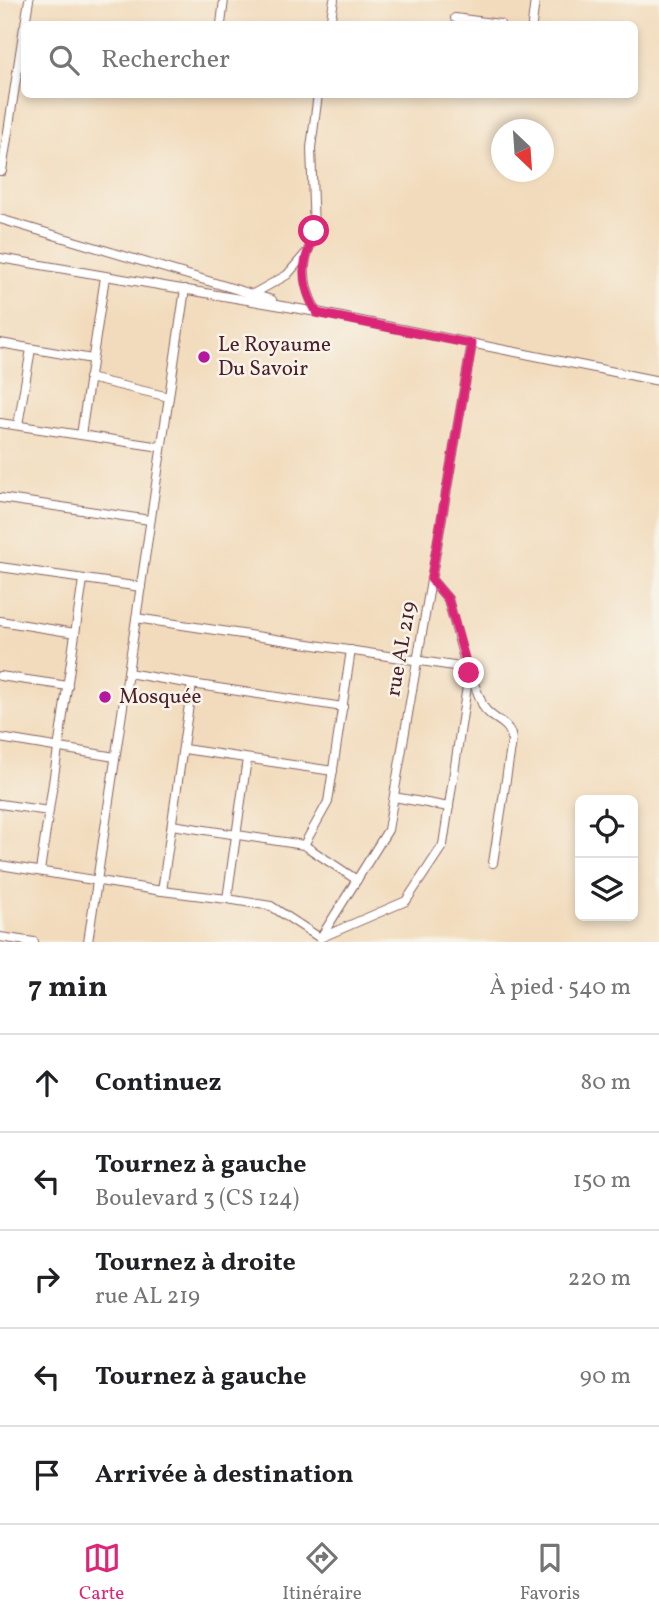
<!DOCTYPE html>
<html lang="fr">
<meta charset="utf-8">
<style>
:root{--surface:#fff;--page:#f6f6f6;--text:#202124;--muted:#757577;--line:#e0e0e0;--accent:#db2777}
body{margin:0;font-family:Vollkorn,serif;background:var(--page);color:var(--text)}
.controls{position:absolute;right:21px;bottom:21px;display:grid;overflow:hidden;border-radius:10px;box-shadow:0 4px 10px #0003}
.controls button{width:63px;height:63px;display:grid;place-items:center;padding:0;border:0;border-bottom:2px solid var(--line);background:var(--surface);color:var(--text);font:35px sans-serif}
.compass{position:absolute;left:491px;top:119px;width:63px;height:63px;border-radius:50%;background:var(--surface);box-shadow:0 4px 10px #0003;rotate:155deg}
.stop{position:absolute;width:21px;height:21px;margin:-16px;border:5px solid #db2777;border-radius:50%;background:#fff}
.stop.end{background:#db2777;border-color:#fff;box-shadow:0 2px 7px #0008}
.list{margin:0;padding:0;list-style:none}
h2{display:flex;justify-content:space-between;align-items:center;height:91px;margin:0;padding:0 28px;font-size:30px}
h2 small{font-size:23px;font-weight:400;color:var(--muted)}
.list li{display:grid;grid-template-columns:46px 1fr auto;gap:21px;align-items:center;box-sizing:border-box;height:98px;padding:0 28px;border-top:2px solid var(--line)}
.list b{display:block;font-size:26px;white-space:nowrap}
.list p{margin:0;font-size:23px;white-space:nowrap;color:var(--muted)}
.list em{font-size:23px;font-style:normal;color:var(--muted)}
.icon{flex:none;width:38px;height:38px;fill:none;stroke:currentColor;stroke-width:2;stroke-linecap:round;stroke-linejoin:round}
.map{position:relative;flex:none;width:659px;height:942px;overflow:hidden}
.search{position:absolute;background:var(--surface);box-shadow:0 4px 10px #0003;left:21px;right:21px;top:21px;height:77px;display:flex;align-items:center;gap:18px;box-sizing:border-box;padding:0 24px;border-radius:10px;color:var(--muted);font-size:26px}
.sheet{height:581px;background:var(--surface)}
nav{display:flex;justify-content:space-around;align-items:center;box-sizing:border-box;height:98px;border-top:2px solid var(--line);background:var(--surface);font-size:19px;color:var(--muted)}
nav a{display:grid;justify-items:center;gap:4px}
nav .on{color:var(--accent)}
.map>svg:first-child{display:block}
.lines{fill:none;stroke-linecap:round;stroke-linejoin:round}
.minor-casing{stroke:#85615e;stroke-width:10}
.minor{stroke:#fff;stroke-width:8}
.route{stroke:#db2777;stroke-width:9}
.poi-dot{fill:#b5179e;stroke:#f7f3e8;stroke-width:2.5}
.labels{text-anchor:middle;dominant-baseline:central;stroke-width:5;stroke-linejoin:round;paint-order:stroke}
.poi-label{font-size:21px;fill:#4a1f2b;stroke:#f7f3e8;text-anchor:start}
.street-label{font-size:21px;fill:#4a1f2b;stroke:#f7f3e8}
</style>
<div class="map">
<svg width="659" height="942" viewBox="0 0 659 942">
<rect width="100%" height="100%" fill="#f7f3e8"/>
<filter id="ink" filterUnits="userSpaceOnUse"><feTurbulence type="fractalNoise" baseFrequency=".0143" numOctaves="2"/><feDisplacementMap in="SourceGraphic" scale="14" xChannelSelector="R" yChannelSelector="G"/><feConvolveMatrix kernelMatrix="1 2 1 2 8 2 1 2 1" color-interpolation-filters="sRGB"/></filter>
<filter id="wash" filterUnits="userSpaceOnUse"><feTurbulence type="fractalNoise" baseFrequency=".00686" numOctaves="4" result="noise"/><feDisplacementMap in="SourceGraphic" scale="28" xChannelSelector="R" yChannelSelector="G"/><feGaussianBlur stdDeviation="1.57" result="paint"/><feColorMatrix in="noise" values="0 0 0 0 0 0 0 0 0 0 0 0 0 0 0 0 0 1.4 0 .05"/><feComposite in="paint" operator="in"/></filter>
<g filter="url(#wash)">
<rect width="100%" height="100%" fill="#f2dbbc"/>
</g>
<g filter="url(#ink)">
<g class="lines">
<defs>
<g id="minor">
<path d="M455,18l45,6"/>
<path d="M25,24l4,-24"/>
<path d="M221,24l3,-24"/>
<path d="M330,24l4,-24"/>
<path d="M532,24l3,-24"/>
<path d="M0,171h2l22,-144"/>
<path d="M0,219l272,81"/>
<path d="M0,258l317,54 342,69"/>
<path d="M253,294l34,-19 19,-22"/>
<path d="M317,312c-10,-17 -15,-34 -11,-54 2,-9 7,-17 8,-27l-3,-83 7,-54"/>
<path d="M0,343l92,16"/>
<path d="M89,378l80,19"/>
<path d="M0,423l161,24"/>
<path d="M18,425l13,-76"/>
<path d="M81,435l24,-158"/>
<path d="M0,498l150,22"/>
<path d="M0,567l141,20"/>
<path d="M431,579l17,20 16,60 19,47c9,16 28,14 29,35l-19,122"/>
<path d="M136,618l331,50"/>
<path d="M0,621l75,12"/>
<path d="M128,673l64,11 151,23"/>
<path d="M0,676l68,10"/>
<path d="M0,738l115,19"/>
<path d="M184,749l149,22"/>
<path d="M394,797l55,10"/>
<path d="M0,804l49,7"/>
<path d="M172,825l132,20 53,35"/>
<path d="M304,845l24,-43 23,-152"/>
<path d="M0,865l162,26 65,8 44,7 49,32 86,-37 37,-56 26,-172"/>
<path d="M40,871l43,-291"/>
<path d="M162,891l30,-207"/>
<path d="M227,899l20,-140"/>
<path d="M0,937l34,5"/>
<path d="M321,937l67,-107 84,-487"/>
<path d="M88,942l97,-653"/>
</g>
</defs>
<use href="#minor" class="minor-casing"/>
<use href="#minor" class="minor"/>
</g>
</g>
<g class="lines" filter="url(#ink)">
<path class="route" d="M314,231c-1,10 -6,18 -8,27 -5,20 1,37 11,55l155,31 -41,235 17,20 21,74"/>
</g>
<g class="poi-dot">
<circle cx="204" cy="357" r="7"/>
<circle cx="105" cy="697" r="7"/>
</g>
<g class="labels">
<g class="poi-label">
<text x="218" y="345">Le Royaume<tspan x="218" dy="24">Du Savoir</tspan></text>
<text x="119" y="697">Mosquée</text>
</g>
<g class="street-label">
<text transform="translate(402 649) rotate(-80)">rue AL 219</text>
</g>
</g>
</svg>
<div class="controls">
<button><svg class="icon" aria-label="locate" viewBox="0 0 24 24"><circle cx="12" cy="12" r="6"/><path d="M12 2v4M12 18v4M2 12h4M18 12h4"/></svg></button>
<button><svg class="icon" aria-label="layers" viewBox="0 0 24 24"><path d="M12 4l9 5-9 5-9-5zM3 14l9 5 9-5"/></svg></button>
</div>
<svg class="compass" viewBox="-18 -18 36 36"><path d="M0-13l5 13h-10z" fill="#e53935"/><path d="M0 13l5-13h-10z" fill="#757577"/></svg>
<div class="stop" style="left:314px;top:231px"></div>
<div class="stop end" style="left:469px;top:673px"></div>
<div class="search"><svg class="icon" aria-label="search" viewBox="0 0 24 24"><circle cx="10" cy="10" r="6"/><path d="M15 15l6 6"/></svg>Rechercher</div>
</div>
<section class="sheet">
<h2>7 min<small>À pied · 540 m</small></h2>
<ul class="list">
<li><svg class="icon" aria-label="ahead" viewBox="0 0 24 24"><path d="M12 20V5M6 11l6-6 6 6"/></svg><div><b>Continuez</b></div><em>80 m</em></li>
<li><svg class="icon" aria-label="left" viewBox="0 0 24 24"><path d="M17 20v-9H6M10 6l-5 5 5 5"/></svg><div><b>Tournez à gauche</b><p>Boulevard 3 (CS 124)</p></div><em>150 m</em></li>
<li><svg class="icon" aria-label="right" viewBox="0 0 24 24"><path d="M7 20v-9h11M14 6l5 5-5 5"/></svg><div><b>Tournez à droite</b><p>rue AL 219</p></div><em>220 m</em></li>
<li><svg class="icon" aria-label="left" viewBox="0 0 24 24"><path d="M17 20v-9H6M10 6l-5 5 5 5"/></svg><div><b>Tournez à gauche</b></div><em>90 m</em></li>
<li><svg class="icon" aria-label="arrive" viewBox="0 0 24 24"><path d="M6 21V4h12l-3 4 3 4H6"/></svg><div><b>Arrivée à destination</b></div></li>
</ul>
</section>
<nav>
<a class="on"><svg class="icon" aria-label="map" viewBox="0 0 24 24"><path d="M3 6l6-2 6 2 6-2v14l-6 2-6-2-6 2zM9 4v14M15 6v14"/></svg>Carte</a>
<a><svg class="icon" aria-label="directions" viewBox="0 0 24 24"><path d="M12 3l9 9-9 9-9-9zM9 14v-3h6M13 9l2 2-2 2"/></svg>Itinéraire</a>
<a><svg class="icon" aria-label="saved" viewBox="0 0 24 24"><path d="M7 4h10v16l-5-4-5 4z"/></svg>Favoris</a>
</nav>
